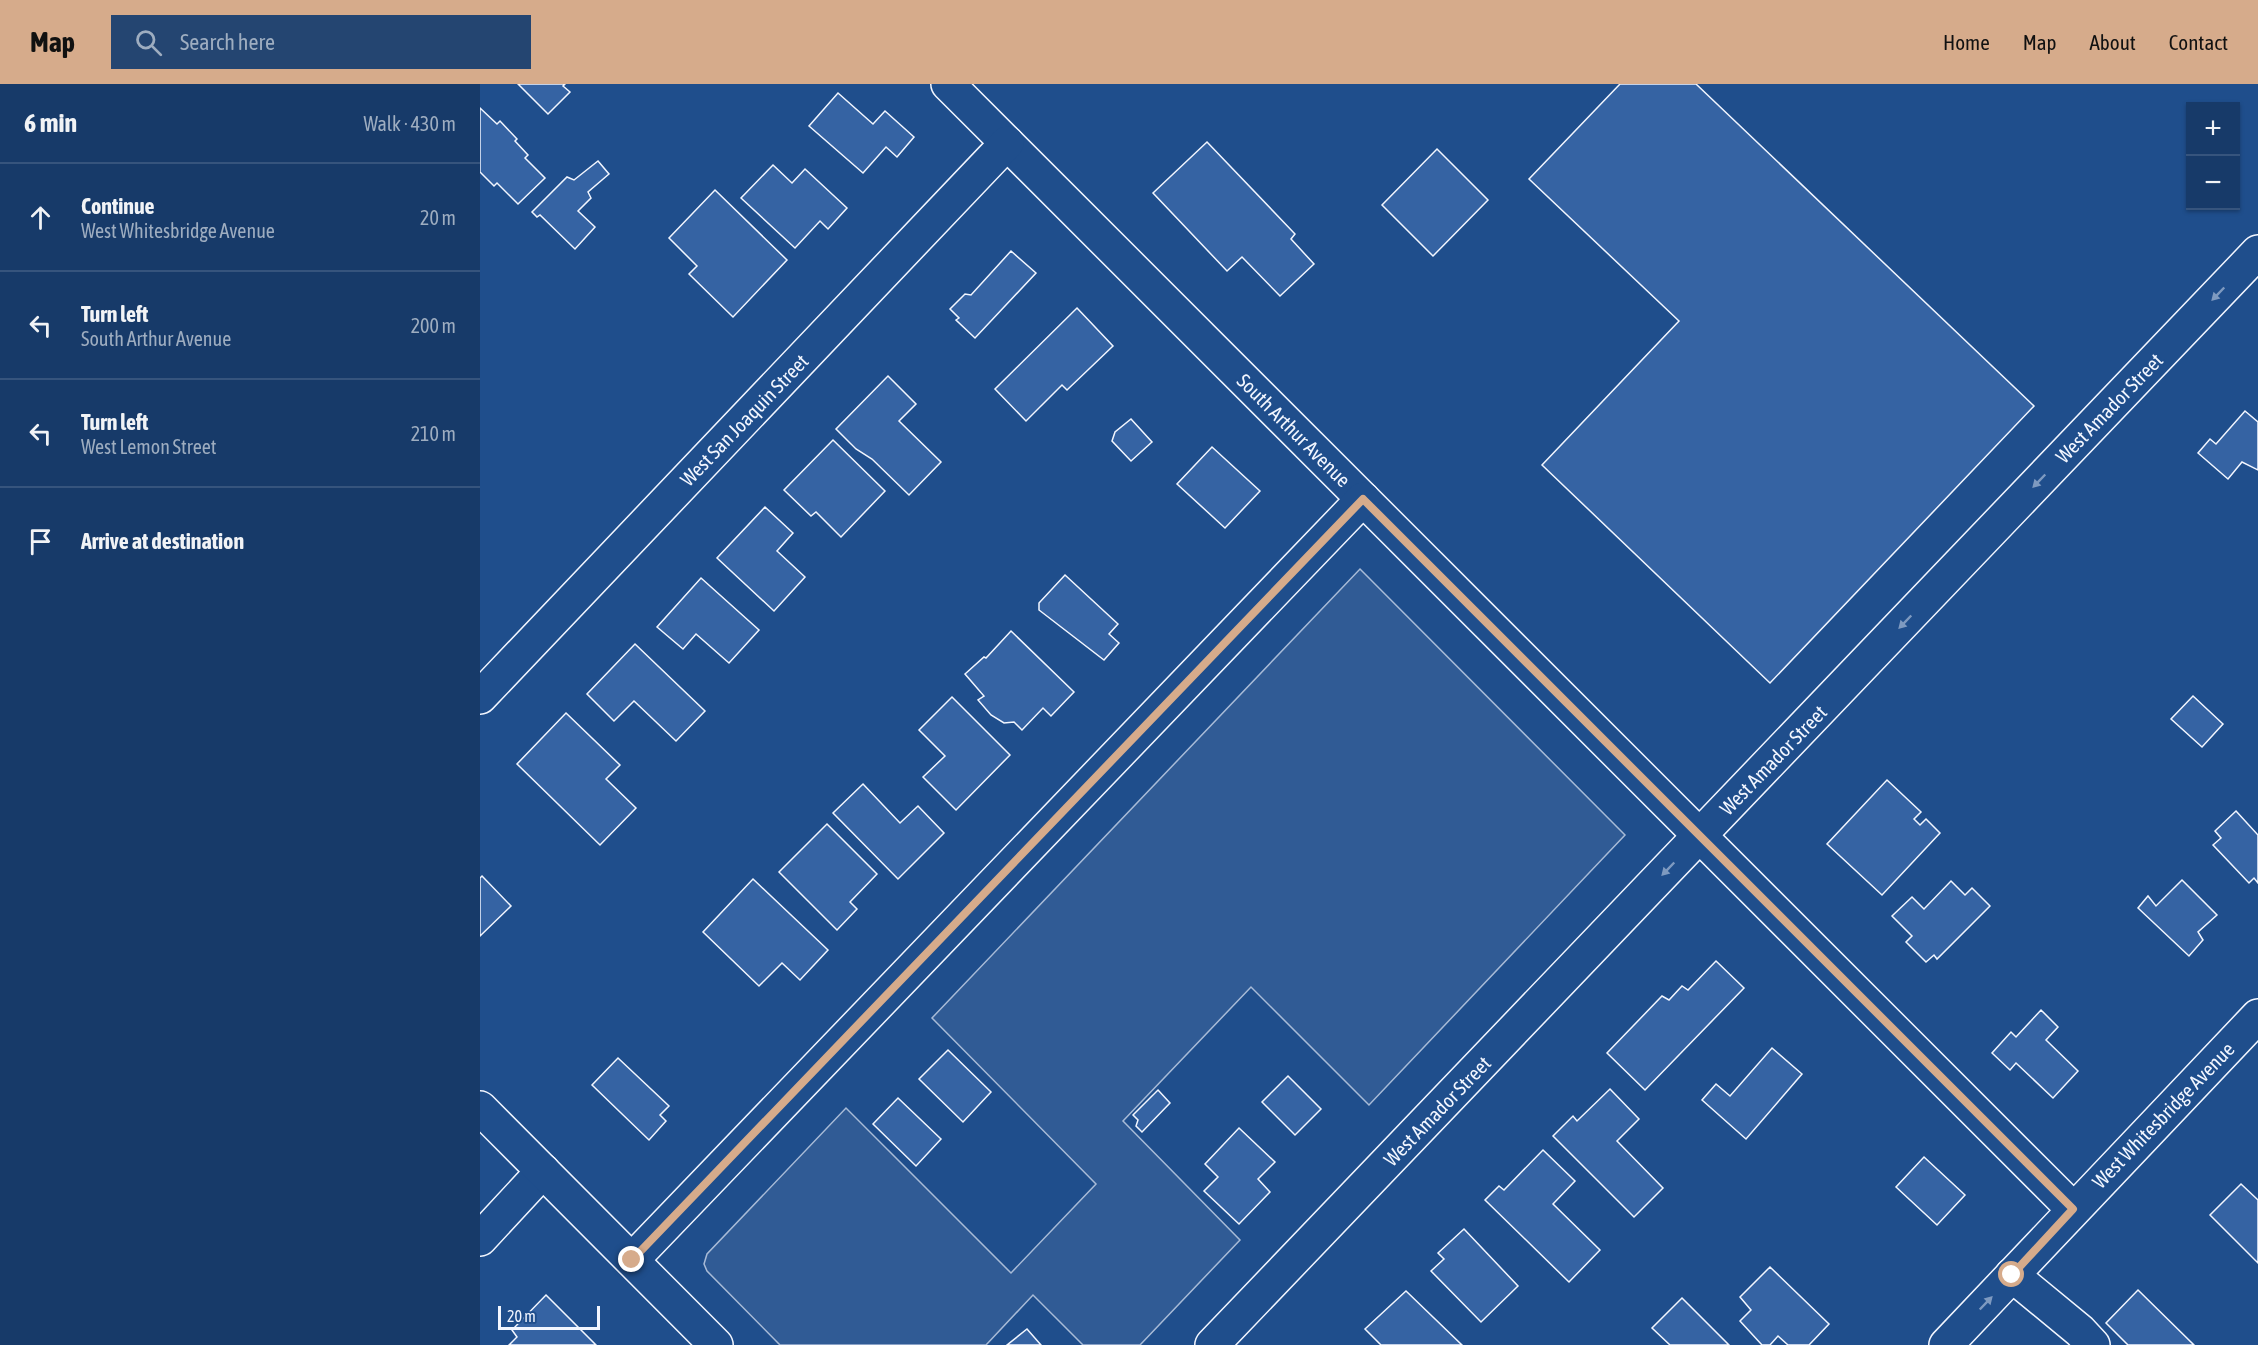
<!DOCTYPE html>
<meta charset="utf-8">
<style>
:root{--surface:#173a69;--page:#244571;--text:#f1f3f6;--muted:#9eadc0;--line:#36547d;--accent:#d6ab8b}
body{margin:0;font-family:"Asap Condensed",sans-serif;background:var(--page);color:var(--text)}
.controls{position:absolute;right:18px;top:18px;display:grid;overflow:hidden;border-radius:0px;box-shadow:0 2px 4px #0004}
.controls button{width:54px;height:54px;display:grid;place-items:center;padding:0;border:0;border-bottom:2px solid var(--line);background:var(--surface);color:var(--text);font:30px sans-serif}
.scale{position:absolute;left:18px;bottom:15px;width:102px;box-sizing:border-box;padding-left:6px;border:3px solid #f2f6ff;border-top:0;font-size:16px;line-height:21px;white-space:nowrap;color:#f2f6ff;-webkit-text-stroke:4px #1f4e8c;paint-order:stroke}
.stop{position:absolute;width:18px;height:18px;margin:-14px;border:4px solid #d6ab8b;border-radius:50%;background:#fff}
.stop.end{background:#d6ab8b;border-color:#fff;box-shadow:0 2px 6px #0008}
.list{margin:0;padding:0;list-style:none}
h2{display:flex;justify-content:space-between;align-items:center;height:78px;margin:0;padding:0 24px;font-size:26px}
h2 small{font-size:20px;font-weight:400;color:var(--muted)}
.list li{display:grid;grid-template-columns:39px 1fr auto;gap:18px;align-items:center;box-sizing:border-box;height:108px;padding:0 24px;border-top:2px solid var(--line)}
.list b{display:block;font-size:22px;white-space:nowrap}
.list p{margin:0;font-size:20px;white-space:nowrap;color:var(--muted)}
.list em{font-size:20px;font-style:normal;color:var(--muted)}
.icon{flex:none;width:33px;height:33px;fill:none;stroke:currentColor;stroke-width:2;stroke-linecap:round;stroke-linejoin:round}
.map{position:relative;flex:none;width:1778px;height:1261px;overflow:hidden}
header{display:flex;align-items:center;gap:36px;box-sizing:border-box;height:84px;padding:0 30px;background:var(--accent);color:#111}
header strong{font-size:28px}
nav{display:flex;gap:33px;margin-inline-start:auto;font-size:21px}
.search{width:420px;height:54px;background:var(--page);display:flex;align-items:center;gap:15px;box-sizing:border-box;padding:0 21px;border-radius:0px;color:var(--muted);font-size:22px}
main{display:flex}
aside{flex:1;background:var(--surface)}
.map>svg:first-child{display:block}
.green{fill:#305b95;stroke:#a8bbd7;stroke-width:1.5}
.building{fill:#3563a3;stroke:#f2f6ff;stroke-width:1.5}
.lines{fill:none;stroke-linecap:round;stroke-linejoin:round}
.minor-casing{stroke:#f2f6ff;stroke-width:36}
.major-casing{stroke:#f2f6ff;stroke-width:36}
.minor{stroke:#1f4e8c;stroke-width:33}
.major{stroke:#1f4e8c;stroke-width:33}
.oneway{fill:#7e9ac0}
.route{stroke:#d6ab8b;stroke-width:8}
.labels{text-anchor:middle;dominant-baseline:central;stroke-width:4.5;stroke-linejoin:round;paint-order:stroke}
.street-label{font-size:20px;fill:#f2f6ff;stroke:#1f4e8c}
</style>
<header>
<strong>Map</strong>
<div class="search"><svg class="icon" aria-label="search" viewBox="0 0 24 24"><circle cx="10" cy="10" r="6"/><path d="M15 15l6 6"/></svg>Search here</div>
<nav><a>Home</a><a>Map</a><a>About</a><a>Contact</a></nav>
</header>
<main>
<aside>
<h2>6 min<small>Walk · 430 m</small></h2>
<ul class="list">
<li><svg class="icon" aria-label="ahead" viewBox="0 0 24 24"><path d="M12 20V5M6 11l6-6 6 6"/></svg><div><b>Continue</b><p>West Whitesbridge Avenue</p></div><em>20 m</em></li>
<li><svg class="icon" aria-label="left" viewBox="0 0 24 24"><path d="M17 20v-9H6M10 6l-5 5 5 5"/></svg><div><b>Turn left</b><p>South Arthur Avenue</p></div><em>200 m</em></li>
<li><svg class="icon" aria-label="left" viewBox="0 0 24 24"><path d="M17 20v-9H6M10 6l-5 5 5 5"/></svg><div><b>Turn left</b><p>West Lemon Street</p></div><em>210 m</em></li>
<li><svg class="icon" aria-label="arrive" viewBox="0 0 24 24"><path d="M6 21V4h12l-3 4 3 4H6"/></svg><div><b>Arrive at destination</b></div></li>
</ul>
</aside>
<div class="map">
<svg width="1778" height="1261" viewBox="0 0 1778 1261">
<rect width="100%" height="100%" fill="#1f4e8c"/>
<path class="green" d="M880,485l265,266 -256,270 -118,-118 -128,134 117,119 -100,105h-57l-50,-50 -47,50h-206l-73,-74 -3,-7 3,-10 139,-146 165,165 85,-89 -164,-166z"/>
<g class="building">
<path d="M38,0h47l-2,2 7,6 -22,22z"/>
<path d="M1140,0h76l338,322 -264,277 -228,-218 137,-144 -150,-142z"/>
<path d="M358,9l35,31 12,-13 29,26 -17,20 -11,-10 -23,26 -54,-47z"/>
<path d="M0,24l17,16 3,-3 17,18 -2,2 13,14 -3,3 20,20 -27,26 -21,-21 -3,3 -14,-14z"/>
<path d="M727,58l88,92 -4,5 23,25 -34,32 -38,-39 -15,14 -74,-78z"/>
<path d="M957,65l51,51 -55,56 -51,-51z"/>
<path d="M118,77l11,13 -21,18 3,6 -13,13 17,16 -20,22 -35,-34 -3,2 -5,-5 35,-35 7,3z"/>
<path d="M293,81l19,18 13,-14 42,39 -19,21 -8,-8 -25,27 -54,-50z"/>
<path d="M235,106l72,70 -54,57 -44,-43 8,-8 -28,-28z"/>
<path d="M531,167l25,22 -61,65 -19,-18 3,-2 -9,-9 15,-15 6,1z"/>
<path d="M597,224l36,38 -46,44 -5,-5 -36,36 -31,-32z"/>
<path d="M408,292l28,28 -17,17 42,41 -32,33 -37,-36 -16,-10 -20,-20z"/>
<path d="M1765,327l13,11v48l-16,-8 -14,17 -30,-26 12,-14 6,5z"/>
<path d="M651,335l21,23 -21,19 -19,-20 3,-9z"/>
<path d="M353,356l52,51 -44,46 -25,-25 -5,4 -27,-26z"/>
<path d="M732,363l48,44 -35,37 -48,-44z"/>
<path d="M285,423l28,26 -16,18 28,26 -31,34 -57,-53z"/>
<path d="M585,491l53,49 -9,10 10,9 -15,17 -65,-50v-7z"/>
<path d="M221,494l58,52 -30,33 -33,-29 -13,15 -26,-22z"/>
<path d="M531,547l63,61 -23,24 -8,-8 -21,22 -8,-8 -10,1 -13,-8 -13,-15 6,-4 -19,-22 19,-17 2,1z"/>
<path d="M155,560l70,67 -29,30 -42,-40 -20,20 -27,-27z"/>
<path d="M1713,612l30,28 -21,23 -31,-28z"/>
<path d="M472,613l58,58 -54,55 -33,-33 22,-21 -26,-26z"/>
<path d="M86,629l54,52 -14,14 30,29 -36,37 -83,-81z"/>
<path d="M1407,696l34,32 -7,7 6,6 6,-6 14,14 -58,62 -55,-51z"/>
<path d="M383,700l37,39 18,-17 26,27 -46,46 -65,-66z"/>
<path d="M1756,727l22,24v48l-4,-5 -5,5 -36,-38 8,-7 -6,-7z"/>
<path d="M347,740l50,50 -27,28 7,7 -20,21 -58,-58z"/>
<path d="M2,792l29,30 -31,30v-58z"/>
<path d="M273,795l75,71 -28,30 -18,-17 -23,23 -56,-54z"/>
<path d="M1702,796l35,35 -19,17 5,8 -14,16 -51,-48 10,-12 8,10z"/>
<path d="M1471,797l14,14 7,-7 18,18 -53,53 -3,-4 -8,7 -20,-20 6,-6 -20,-20 20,-19 12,12z"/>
<path d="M1236,877l28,27 -99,102 -38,-37 55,-57 7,4 13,-14 6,4z"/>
<path d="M1561,926l17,17 -12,13 32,31 -25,27 -37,-35 -6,7 -18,-17 19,-21 5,5z"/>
<path d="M1292,964l30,26 -56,65 -44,-39 14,-16 14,12z"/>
<path d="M468,966l43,42 -28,30 -44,-43z"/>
<path d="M138,974l51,48 -9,9 6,6 -17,19 -57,-55z"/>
<path d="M808,992l33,33 -26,26 -33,-33z"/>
<path d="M1130,1005l29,30 -22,22 46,47 -29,29 -81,-81 20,-20 4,5z"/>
<path d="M678,1006l12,13 -28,29 -6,-6 2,-6 -5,-5z"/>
<path d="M418,1014l43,41 -25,27 -43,-42z"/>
<path d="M759,1044l36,34 -17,17 12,13 -31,32 -35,-33 14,-14 -13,-13z"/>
<path d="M1063,1066l32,31 -22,23 47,46 -31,32 -84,-82 14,-14 5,4z"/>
<path d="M1444,1073l41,38 -28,30 -41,-38z"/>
<path d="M1761,1100l17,16v63l-48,-48z"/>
<path d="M984,1145l54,57 -37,36 -50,-51 13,-12 -6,-6z"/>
<path d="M1290,1183l59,57 -20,21h-21l-10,-9 -8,9h-8l-22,-24 11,-11 -11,-13z"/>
<path d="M1658,1206l56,55h-66l-22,-22z"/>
<path d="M926,1207l56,54h-81l-16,-16z"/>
<path d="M66,1211l50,50h-87l8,-8 -5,-7z"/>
<path d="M1202,1214l47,47h-59l-18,-17z"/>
<path d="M547,1245l14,16h-34z"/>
</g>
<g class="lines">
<defs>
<g id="minor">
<path d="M468,0l1125,1125"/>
<path d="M0,613l527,-554"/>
<path d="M0,1155l63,-68"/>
<path d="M152,1176l731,-761"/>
<path d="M1532,1191l68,56 13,14"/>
</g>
<g id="major">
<path d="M0,1024l236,237"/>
<path d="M732,1261l1046,-1093"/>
<path d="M1466,1261l312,-329"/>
</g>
</defs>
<use href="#minor" class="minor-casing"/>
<use href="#major" class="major-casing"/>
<use href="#minor" class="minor"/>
<use href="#major" class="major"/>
</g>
<defs><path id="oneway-solid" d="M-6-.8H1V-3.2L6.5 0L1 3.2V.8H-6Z" transform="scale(1.5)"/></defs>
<g class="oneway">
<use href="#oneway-solid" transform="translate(1738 210) rotate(134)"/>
<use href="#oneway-solid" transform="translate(1559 397) rotate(134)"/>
<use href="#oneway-solid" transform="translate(1425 538) rotate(134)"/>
<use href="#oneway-solid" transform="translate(1188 785) rotate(134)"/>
<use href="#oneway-solid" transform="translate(1506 1219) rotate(-46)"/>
</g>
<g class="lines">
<path class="route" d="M152,1176l731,-761 710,710 -61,66"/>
</g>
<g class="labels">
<g class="street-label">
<text transform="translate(1629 324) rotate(-46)">West Amador Street</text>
<text transform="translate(264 336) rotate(-46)">West San Joaquin Street</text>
<text transform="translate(814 346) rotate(45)">South Arthur Avenue</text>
<text transform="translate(1293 676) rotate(-46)">West Amador Street</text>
<text transform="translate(957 1027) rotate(-46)">West Amador Street</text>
<text transform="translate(1683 1031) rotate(-46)">West Whitesbridge Avenue</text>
</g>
</g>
</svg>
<div class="controls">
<button>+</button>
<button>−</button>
</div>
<div class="scale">20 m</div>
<div class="stop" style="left:1532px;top:1191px"></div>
<div class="stop end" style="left:152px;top:1176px"></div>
</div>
</main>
